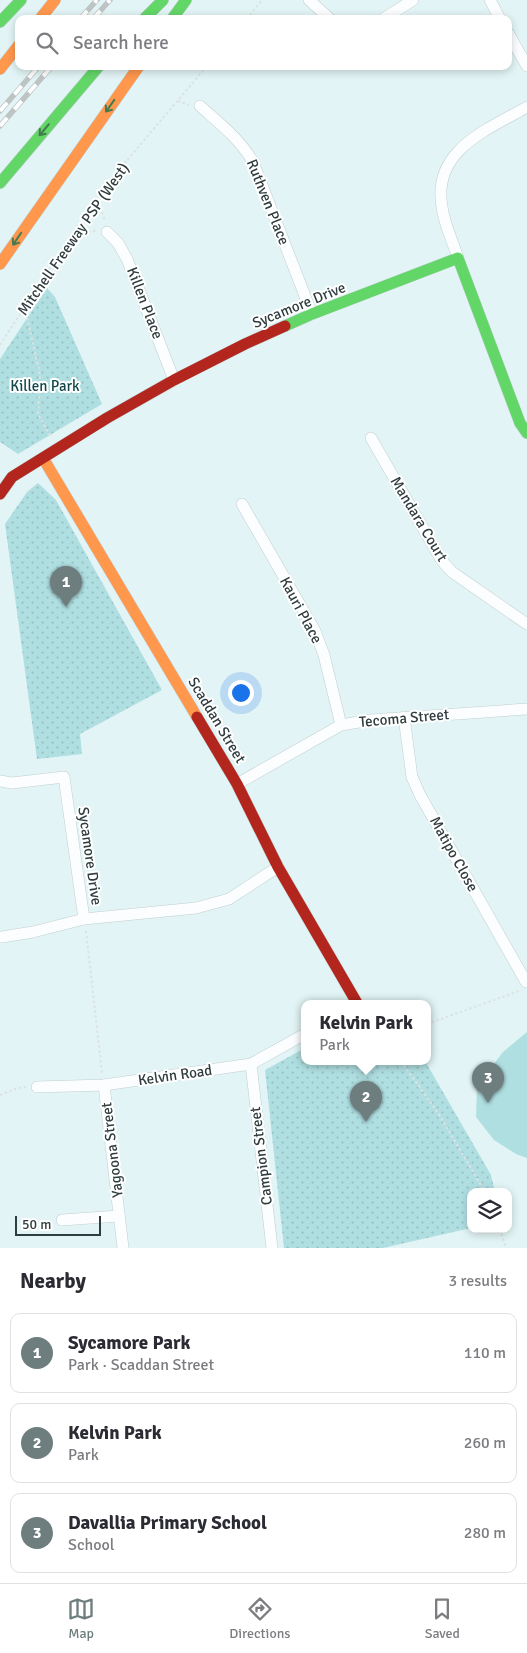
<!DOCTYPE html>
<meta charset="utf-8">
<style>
:root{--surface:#fff;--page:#f7f7f7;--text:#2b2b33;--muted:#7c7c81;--line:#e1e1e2;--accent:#6e7d7e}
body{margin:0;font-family:Signika,sans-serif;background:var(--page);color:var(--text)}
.controls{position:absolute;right:15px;bottom:15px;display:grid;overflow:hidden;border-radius:10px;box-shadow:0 2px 8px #0003}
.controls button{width:45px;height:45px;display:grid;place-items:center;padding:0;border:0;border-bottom:1px solid var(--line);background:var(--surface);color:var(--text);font:25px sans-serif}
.scale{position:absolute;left:15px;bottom:12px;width:86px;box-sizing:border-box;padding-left:5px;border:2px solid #303d3e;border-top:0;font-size:14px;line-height:18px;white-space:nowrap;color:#303d3e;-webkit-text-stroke:4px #fff;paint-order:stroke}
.you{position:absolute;left:240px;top:692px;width:18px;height:18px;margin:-12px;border:4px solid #fff;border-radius:50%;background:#1a73e8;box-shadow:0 0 0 8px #1a73e833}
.badge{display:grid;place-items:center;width:32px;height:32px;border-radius:50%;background:var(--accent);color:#fff;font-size:16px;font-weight:700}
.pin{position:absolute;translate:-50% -41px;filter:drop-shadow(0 1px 2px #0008)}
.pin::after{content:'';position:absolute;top:26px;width:18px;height:15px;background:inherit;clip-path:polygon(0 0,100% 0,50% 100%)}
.popup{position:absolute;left:301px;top:1000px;width:130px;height:65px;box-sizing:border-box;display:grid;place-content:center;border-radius:10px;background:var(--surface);filter:drop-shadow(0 1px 4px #0005);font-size:16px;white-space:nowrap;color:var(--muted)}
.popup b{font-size:19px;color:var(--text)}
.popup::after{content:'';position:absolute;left:50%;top:100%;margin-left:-10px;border:10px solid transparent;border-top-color:var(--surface)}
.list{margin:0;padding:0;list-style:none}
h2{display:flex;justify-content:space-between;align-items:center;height:65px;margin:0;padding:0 20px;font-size:21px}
h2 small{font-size:16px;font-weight:400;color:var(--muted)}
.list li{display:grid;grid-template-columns:32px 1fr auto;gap:15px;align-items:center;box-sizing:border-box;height:80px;margin:0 10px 10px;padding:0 10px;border:1px solid var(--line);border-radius:10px}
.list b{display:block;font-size:19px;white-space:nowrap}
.list p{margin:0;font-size:16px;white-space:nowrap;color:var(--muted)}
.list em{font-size:16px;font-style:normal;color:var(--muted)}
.icon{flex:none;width:28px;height:28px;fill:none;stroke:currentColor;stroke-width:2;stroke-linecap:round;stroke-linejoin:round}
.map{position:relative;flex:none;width:527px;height:1248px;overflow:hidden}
.search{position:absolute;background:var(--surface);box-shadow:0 2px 8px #0003;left:15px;right:15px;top:15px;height:55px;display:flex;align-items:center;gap:12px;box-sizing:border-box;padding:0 18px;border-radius:10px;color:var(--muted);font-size:19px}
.sheet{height:335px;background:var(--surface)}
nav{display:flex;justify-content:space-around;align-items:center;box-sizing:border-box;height:70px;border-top:1px solid var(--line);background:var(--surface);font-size:14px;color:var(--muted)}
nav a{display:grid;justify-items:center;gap:2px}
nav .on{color:var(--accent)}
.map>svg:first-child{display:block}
.grass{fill:#b0dfe2}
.park{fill:url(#park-dots)}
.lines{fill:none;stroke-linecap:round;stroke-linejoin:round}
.street-casing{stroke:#c1cfd0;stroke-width:12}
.fast-casing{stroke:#c1cfd0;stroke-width:12}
.slow-casing{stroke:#c1cfd0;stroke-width:12}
.jam-casing{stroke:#c1cfd0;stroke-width:12}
.path{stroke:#dde2e2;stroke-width:2;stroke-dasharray:2.5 2.5;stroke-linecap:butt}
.street{stroke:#fbfdfe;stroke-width:11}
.fast{stroke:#63d668;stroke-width:11}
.slow{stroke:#ff974d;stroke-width:11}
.jam{stroke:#b3261e;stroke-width:11}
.rail-casing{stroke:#bec3c4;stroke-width:5.5}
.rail{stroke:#fff;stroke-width:4;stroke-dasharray:11;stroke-linecap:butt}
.oneway{stroke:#447a4f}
.labels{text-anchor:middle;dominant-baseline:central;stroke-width:4;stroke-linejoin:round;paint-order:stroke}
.street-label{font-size:15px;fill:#303d3e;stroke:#fff}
.park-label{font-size:15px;fill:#104649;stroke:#fff}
</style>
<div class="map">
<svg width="527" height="1248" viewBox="0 0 527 1248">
<defs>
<pattern id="park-dots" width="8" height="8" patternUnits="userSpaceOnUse" patternTransform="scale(1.25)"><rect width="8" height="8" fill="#b0dfe2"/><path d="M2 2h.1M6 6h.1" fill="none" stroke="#98c0c3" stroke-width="1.8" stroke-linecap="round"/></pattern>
</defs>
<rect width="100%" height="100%" fill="#e2f4f5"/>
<path class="grass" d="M527,1032v126l-11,-4 -22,-14 -18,-23 1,-31 26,-34z"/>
<g class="park">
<path d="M47,288l8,9 47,107 -84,50 -18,-12v-83z"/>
<path d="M38,483l18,17 106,190 -82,44 2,20 -45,5 -32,-235 22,-32z"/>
<path d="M305,1048v13h120l66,114 4,17h-24v36l-88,20h-99l-19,-178z"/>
</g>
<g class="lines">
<defs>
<g id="street">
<path d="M309,0l21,19"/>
<path d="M490,0l10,19"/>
<path d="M383,19l30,-19"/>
<path d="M508,33l19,33"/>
<path d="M200,106c19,17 40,33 53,56l59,152"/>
<path d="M107,232l11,11 9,16 47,121"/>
<path d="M458,258c-5,-16 -14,-34 -16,-51 -10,-57 45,-77 85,-100"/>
<path d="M371,438l71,123 10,11 75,52"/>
<path d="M242,504l73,127 9,24 17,70"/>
<path d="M404,717l8,60 8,18 106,187"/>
<path d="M0,781l12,2 52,-6 20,142 112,-11 33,-9 49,-32"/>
<path d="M237,784l104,-59 30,-5 156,-11"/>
<path d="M2,937l31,-5 51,-13"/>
<path d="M251,1064l21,184"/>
<path d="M104,1085l19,163"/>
<path d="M37,1087l67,-2 147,-21 54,-30"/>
<path d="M62,1220l57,-4"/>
</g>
<g id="fast">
<path d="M144,19l19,-19"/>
<path d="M172,19l14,-19"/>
<path d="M0,22l21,-22"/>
<path d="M0,183l99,-117"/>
<path d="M285,326l27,-12 146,-56 62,165 7,10"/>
</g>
<g id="slow">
<path d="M40,19l15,-19"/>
<path d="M0,69l19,-24"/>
<path d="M0,264l139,-198"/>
<path d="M43,458l154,259"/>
</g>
<g id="jam">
<path d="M0,494l12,-17 95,-59 67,-38 71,-36 40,-18"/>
<path d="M197,717l40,67 41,83 79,136"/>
</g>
</defs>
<use href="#street" class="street-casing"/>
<use href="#fast" class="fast-casing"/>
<use href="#slow" class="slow-casing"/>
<use href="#jam" class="jam-casing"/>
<g class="path">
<path d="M247,19l15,-19"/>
<path d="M178,101l11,4"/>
<path d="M97,198l8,23"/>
<path d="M73,233l23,-2"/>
<path d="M25,308l15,67 -2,39 12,22"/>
<path d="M0,345l73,-112 39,-55 95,-112"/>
<path d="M86,931l16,142"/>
<path d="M427,1024l92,-33"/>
<path d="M401,1061l37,52 47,79"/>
<path d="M0,1095l18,-7 8,-1"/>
<path d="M500,1229l6,19"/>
</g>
<use href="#street" class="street"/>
<use href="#fast" class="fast"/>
<use href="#slow" class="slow"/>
<use href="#jam" class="jam"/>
<defs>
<g id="rail">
<path d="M80,19l17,-19"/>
<path d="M93,19l17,-19"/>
<path d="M0,111l39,-45"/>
<path d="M0,126l52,-60"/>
</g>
</defs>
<use href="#rail" class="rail-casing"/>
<use href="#rail" class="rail"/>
</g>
<defs><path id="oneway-shaft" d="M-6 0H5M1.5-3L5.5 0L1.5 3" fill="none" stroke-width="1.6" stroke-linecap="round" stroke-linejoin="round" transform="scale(1.25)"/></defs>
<g class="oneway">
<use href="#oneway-shaft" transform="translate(110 106) rotate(125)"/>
<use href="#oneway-shaft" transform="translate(44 130) rotate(130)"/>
<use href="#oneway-shaft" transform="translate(17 239) rotate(124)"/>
</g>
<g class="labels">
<g class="street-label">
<text transform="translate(268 202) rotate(68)">Ruthven Place</text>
<text transform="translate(73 239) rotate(-55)">Mitchell Freeway PSP (West)</text>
<text transform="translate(145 303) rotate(69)">Killen Place</text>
<text transform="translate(299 305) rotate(-22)">Sycamore Drive</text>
<text transform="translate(419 519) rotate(59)">Mandara Court</text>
<text transform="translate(301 610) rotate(62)">Kauri Place</text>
<text transform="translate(404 718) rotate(-5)">Tecoma Street</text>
<text transform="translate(217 720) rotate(59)">Scaddan Street</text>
<text transform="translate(454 854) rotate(61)">Matipo Close</text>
<text transform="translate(90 856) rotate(82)">Sycamore Drive</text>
<text transform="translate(175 1075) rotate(-8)">Kelvin Road</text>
<text transform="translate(112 1150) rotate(-97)">Yagoona Street</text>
<text transform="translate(261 1156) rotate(-97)">Campion Street</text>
</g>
<g class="park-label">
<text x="45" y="386">Killen Park</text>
</g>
</g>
</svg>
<div class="controls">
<button><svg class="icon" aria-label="layers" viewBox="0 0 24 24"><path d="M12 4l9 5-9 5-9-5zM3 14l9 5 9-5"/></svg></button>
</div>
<div class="scale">50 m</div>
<div class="you"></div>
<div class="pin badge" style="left:66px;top:607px">1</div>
<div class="pin badge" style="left:366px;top:1122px">2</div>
<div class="popup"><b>Kelvin Park</b>Park</div>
<div class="pin badge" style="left:488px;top:1103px">3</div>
<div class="search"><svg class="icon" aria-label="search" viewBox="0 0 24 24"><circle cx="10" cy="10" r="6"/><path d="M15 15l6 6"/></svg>Search here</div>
</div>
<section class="sheet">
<h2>Nearby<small>3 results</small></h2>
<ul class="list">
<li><span class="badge">1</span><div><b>Sycamore Park</b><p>Park · Scaddan Street</p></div><em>110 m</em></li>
<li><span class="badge">2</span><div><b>Kelvin Park</b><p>Park</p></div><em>260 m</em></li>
<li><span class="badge">3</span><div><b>Davallia Primary School</b><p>School</p></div><em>280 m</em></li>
</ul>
</section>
<nav>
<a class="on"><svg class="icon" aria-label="map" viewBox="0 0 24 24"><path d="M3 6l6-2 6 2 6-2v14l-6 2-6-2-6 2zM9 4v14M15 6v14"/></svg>Map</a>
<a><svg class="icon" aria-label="directions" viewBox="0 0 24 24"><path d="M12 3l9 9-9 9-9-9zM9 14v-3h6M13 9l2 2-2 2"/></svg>Directions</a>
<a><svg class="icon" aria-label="saved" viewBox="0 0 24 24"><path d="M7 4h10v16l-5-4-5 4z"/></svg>Saved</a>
</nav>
